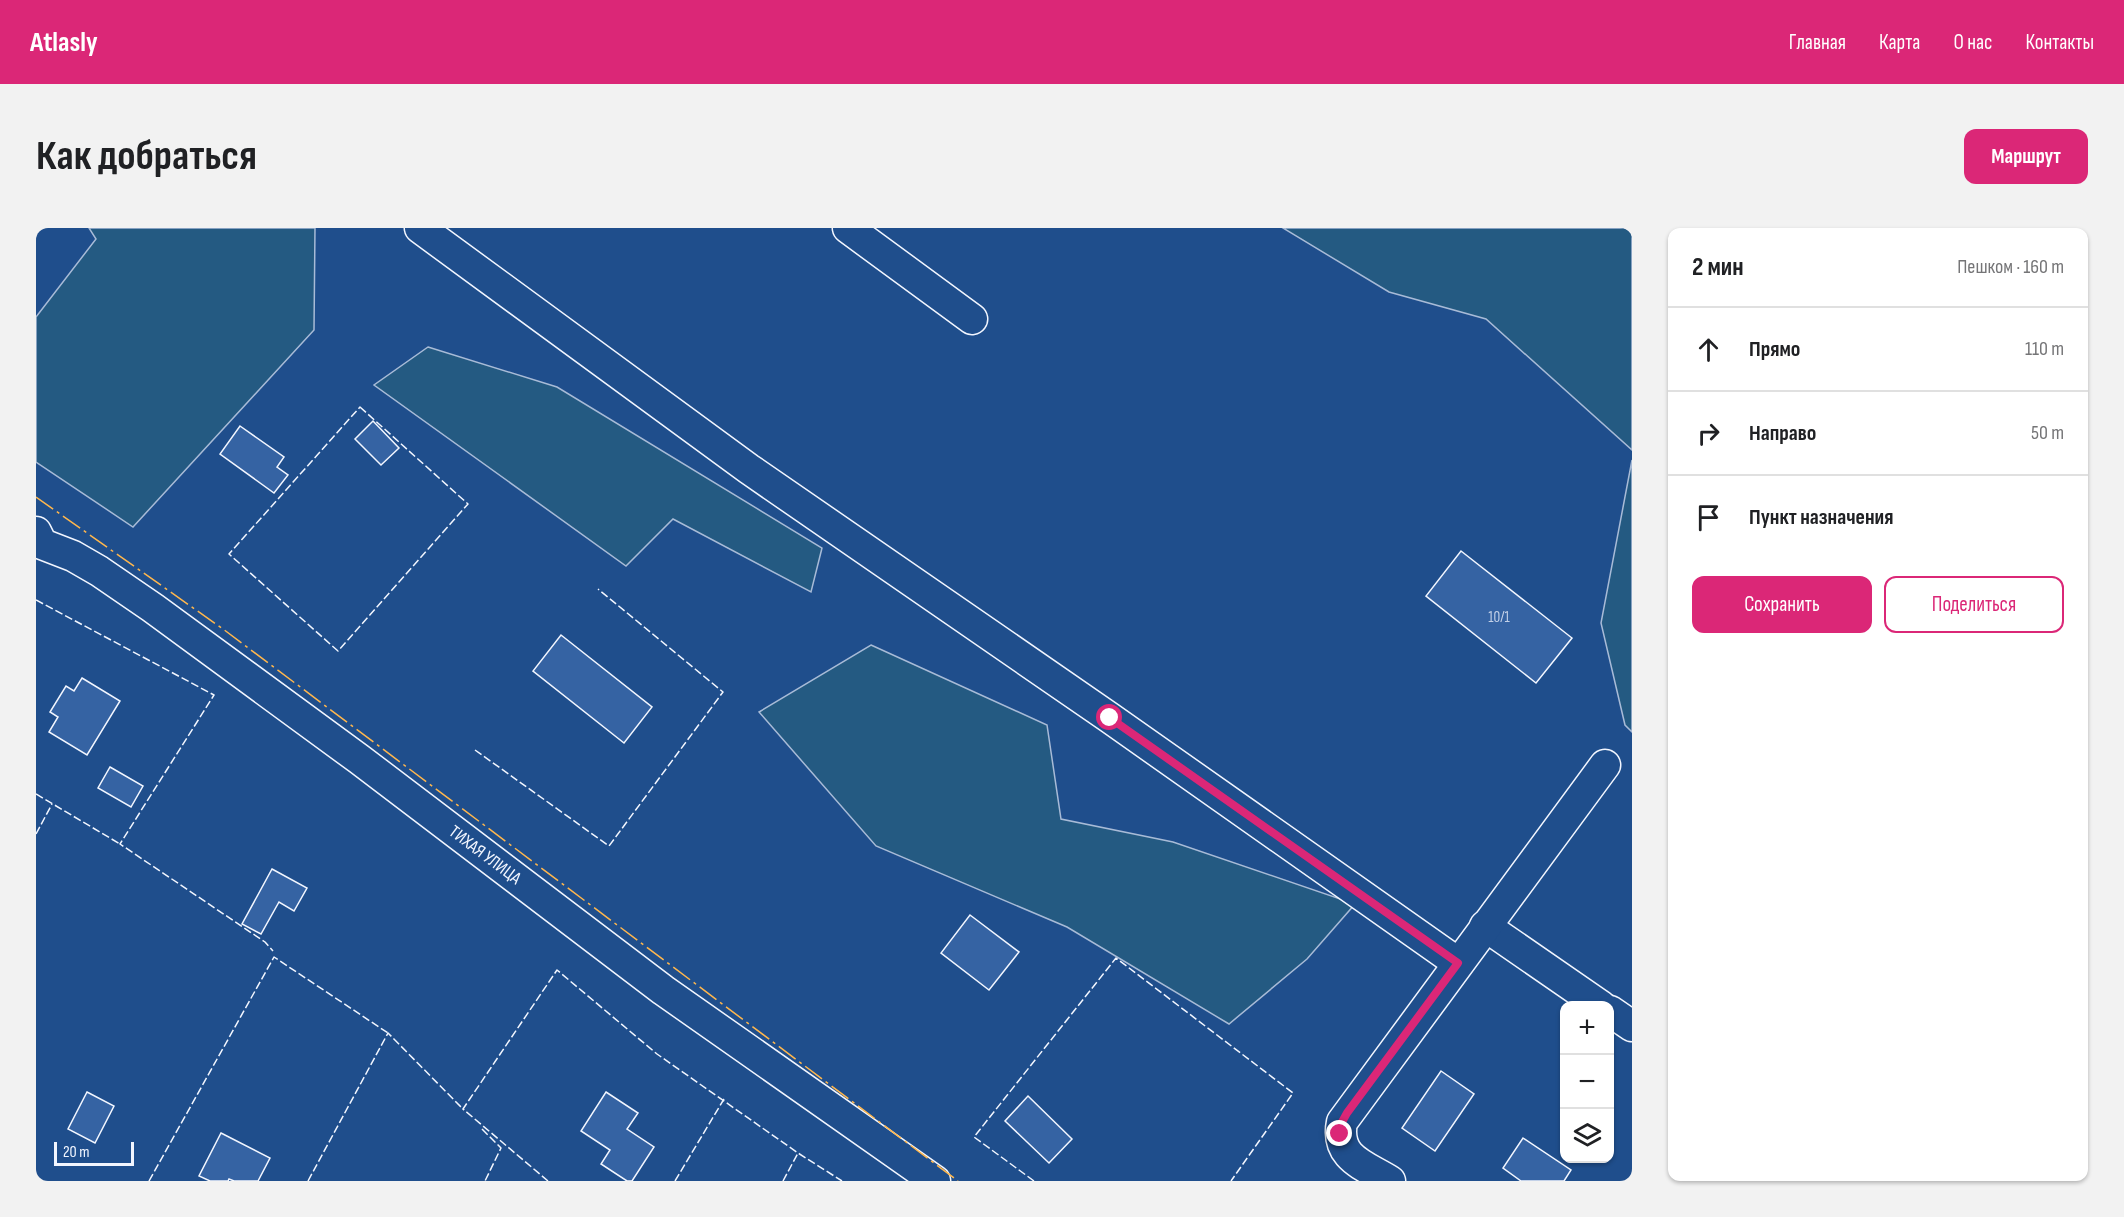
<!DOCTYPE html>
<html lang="ru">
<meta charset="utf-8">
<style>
:root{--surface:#fff;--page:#f2f2f2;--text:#202124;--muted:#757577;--line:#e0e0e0;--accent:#db2777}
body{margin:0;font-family:"Sofia Sans Condensed",sans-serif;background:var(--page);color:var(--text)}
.controls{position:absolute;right:18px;bottom:18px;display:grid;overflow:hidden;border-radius:12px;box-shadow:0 2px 4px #0004}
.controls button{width:54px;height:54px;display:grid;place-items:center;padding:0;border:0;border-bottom:2px solid var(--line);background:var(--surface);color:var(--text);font:30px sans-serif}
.scale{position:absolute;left:18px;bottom:15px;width:80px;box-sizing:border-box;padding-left:6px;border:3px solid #f2f6ff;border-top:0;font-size:16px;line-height:21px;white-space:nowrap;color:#f2f6ff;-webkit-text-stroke:4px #1f4e8c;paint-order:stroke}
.stop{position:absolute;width:18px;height:18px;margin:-14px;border:4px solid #db2777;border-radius:50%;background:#fff}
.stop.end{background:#db2777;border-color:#fff;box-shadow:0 2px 6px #0008}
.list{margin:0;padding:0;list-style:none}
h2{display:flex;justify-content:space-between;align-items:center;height:78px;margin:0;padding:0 24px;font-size:26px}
h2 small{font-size:20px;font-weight:400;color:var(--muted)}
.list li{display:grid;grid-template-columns:39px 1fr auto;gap:18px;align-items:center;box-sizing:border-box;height:84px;padding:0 24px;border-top:2px solid var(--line)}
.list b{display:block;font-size:22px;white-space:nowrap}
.list em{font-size:20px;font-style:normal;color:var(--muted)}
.actions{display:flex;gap:12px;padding:18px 24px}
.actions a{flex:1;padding:14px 0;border:2px solid var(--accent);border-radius:12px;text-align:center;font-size:21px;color:var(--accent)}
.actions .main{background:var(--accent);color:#fff}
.icon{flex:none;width:33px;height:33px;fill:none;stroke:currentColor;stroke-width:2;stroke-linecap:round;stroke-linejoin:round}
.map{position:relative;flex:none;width:1596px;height:953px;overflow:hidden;border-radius:12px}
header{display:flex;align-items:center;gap:36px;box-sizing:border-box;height:84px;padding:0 30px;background:var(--accent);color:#fff}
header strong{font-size:28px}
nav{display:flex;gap:33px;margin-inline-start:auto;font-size:21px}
.intro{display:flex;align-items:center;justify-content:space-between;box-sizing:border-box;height:144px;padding:0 36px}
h1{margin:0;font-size:42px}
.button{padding:15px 27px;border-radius:12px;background:var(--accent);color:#fff;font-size:21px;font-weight:700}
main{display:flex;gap:36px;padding:0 36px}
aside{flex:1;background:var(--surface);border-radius:12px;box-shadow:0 2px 4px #0004}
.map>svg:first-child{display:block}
.green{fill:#245a82;stroke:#a8bbd7;stroke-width:1.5}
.building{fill:#3563a3;stroke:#f2f6ff;stroke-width:1.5}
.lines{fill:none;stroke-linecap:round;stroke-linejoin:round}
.minor-casing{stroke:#f2f6ff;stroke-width:33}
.minor{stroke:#1f4e8c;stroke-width:30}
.fence{stroke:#f2f6ff;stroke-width:1.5;stroke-dasharray:8 3;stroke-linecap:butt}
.power{stroke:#ffb74d;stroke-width:1.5;stroke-dasharray:21 4.5 3 4.5;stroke-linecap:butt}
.route{stroke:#db2777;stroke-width:8}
.labels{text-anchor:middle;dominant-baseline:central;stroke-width:4.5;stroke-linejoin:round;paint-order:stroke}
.number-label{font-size:15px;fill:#c3d1e8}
.street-label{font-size:18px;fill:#f2f6ff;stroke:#1f4e8c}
</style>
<header>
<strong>Atlasly</strong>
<nav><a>Главная</a><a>Карта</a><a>О нас</a><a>Контакты</a></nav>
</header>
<div class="intro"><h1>Как добраться</h1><a class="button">Маршрут</a></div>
<main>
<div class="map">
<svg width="1596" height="953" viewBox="0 0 1596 953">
<rect width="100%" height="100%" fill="#1f4e8c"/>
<g class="green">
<path d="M53,0h226l-1,102 -181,197 -97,-65v-145l60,-78z"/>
<path d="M1247,0h349v222l-146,-131 -97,-27z"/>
<path d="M392,119l129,40 265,161 -11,44 -138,-73 -47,47 -252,-181z"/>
<path d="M1596,232v272l-7,-7 -24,-102z"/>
<path d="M835,417l176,80 14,94 112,23 182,62 -48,55 -78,65 -162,-97 -191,-81 -117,-134z"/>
</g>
<g class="building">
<path d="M337,193l26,27 -18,17 -26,-26z"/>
<path d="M204,198l44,31 -7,10 11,8 -14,18 -54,-39z"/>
<path d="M1425,323l111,87 -36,45 -110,-87z"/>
<path d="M525,407l91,72 -28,36 -91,-72z"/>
<path d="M46,450l38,23 -33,54 -38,-23 9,-15 -8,-5 16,-26 8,5z"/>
<path d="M74,539l33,19 -12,21 -33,-19z"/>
<path d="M236,641l35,19 -13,23 -15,-9 -18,32 -19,-10z"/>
<path d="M934,687l49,37 -30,38 -48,-37z"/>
<path d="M1405,843l33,23 -39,57 -33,-23z"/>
<path d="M51,864l27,14 -19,37 -27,-14z"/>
<path d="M570,864l32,21 -11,16 27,18 -22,34h-5l-26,-17 9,-14 -29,-19z"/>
<path d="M992,868l44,43 -23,24 -44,-42z"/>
<path d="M185,905l49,25 -12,23h-24l-5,-2 -1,2h-18l-11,-5z"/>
<path d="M1487,910l48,32 -7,11h-43l-18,-13z"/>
</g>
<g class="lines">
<defs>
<g id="minor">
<path d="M384,0l329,241 361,249 348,245"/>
<path d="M812,0l124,91"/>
<path d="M0,304l6,12 31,12 26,15 54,37 206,151 304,231 272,191"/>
<path d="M1449,698l116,80"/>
<path d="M1574,783l22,15"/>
<path d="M1354,953c-26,-16 -55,-23 -48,-59l263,-357"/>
</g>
</defs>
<use href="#minor" class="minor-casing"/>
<use href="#minor" class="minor"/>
<g class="fence">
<path d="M324,179l108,97 -130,147 -109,-97z"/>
<path d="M0,372l178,95 -94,149 145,98 8,9"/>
<path d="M439,522l134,96 114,-154 -125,-103"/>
<path d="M0,566l84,50"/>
<path d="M0,606l16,-30"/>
<path d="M446,901l19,19 -16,33"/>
<path d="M113,953l125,-224 114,76"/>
<path d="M272,953l80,-148 76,77"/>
<path d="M512,953l-85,-72 94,-139 100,84 141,99 44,28"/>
<path d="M639,953l49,-82"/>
<path d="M747,953l15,-28"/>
<path d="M998,953l-60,-44 142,-179 177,135 -62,88"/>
</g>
<path class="power" d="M0,269l187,132 735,552"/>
</g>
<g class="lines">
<path class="route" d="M1074,490l348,245 -111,150 -5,9 -2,12"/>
</g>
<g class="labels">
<g class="number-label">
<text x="1463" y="389">10/1</text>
</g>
<g class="street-label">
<text transform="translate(449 627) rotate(37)">ТИХАЯ УЛИЦА</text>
</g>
</g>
</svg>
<div class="controls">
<button>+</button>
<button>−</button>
<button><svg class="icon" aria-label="layers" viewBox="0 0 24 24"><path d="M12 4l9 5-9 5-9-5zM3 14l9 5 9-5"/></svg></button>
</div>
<div class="scale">20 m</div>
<div class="stop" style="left:1074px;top:490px"></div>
<div class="stop end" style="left:1304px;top:906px"></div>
</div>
<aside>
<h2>2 мин<small>Пешком · 160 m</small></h2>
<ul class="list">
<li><svg class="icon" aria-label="ahead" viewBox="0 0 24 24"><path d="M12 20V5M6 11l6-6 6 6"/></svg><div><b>Прямо</b></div><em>110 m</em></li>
<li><svg class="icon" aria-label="right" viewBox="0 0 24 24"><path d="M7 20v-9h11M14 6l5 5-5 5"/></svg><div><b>Направо</b></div><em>50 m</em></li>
<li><svg class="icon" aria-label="arrive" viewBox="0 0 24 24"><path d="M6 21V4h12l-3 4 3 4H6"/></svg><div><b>Пункт назначения</b></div></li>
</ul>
<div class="actions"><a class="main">Сохранить</a><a>Поделиться</a></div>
</aside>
</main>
